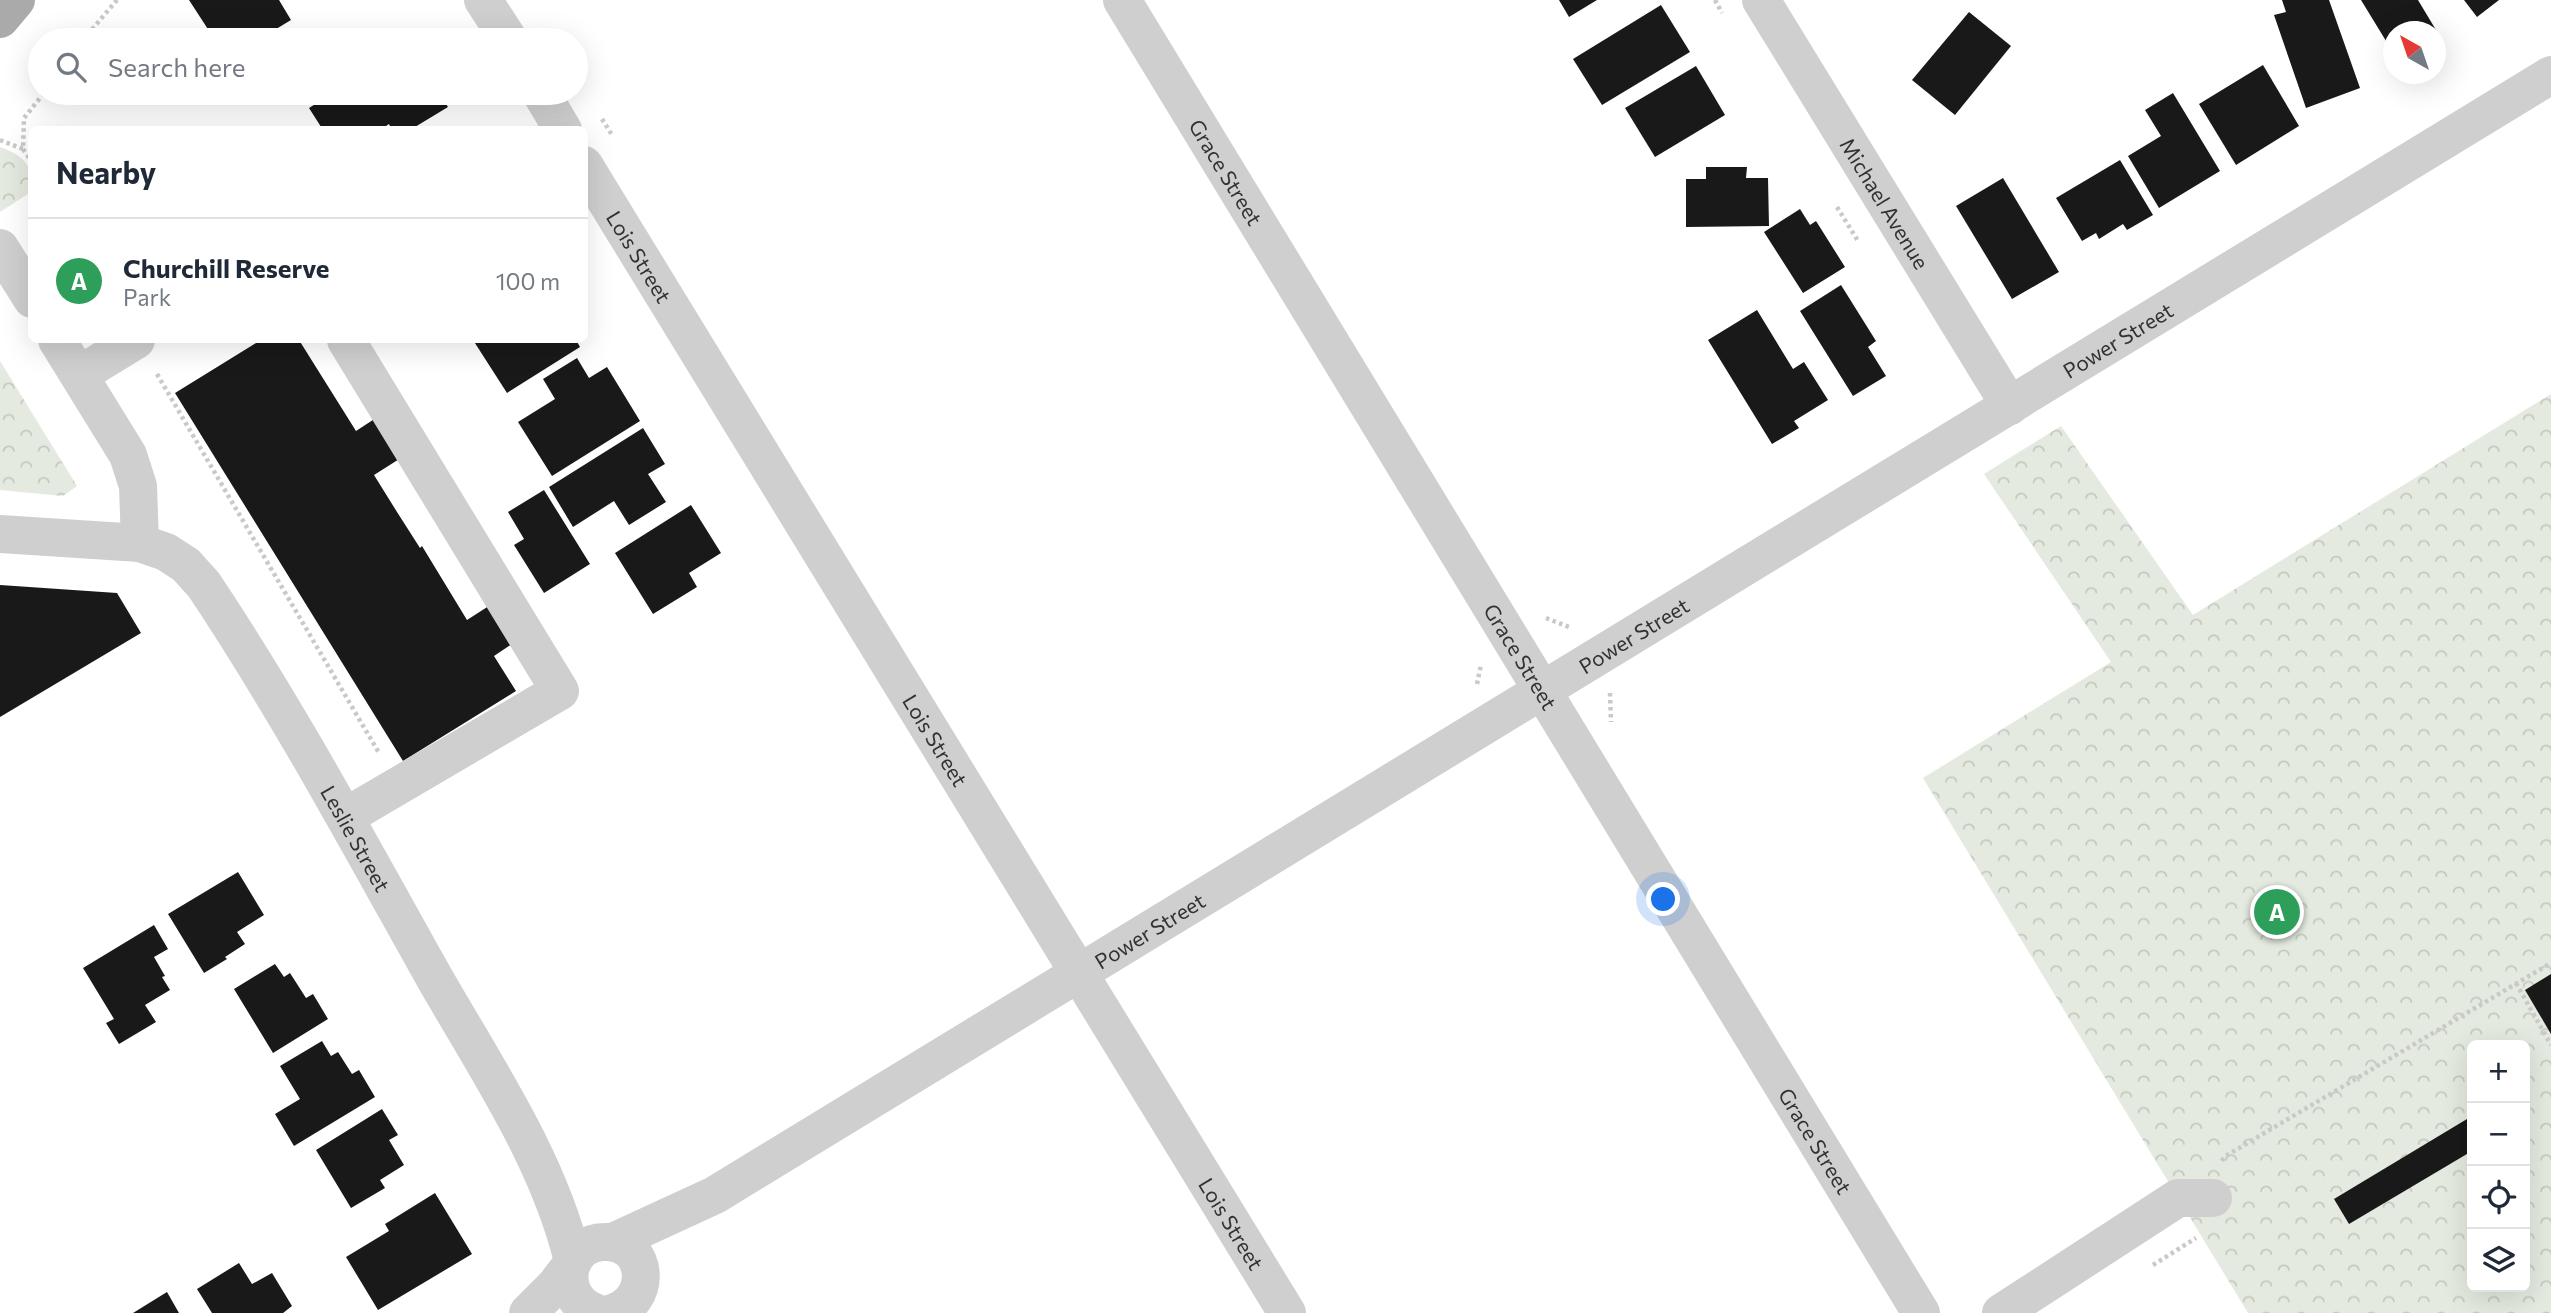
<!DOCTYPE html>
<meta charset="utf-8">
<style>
:root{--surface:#fff;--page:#f2f2f3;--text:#1f2937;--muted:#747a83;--line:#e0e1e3;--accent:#ea580c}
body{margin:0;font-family:Commissioner,sans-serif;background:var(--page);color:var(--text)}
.controls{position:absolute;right:21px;bottom:21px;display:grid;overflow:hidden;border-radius:10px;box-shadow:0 7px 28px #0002}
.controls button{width:63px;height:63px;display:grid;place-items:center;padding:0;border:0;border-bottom:2px solid var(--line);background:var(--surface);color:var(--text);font:35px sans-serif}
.compass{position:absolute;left:2383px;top:21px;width:63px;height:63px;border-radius:50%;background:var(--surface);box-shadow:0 7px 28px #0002;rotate:320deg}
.you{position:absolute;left:1664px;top:900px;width:24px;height:24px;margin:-18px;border:5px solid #fff;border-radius:50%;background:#1a73e8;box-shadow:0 0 0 10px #1a73e833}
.badge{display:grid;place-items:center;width:46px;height:46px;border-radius:50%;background:var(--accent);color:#fff;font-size:23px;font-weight:700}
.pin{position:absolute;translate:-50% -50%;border:4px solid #fff;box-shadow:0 2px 7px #0006}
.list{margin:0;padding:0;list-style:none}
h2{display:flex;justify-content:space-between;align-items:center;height:91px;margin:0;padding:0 28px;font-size:30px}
h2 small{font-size:23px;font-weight:400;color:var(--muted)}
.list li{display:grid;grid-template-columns:46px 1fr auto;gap:21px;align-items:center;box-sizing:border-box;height:126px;padding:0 28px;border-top:2px solid var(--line)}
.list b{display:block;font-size:26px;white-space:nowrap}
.list p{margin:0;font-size:23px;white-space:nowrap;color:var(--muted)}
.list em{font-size:23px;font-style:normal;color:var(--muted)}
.icon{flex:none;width:38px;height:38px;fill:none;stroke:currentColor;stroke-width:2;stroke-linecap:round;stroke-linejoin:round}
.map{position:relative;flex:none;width:2551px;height:1313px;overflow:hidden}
.search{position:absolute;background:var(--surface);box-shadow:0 7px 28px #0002;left:28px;top:28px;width:560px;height:77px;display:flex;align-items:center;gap:18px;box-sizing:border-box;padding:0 24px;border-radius:38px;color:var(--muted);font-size:26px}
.panel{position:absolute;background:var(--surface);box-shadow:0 7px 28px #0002;left:28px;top:126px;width:560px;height:217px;border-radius:10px}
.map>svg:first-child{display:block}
.park{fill:url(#park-crowns);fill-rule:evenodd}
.building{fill:#191919}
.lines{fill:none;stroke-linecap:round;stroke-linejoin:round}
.path{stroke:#c9c9c9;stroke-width:4.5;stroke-dasharray:3.5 3.5;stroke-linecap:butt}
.minor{stroke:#cfcfcf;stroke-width:38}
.major{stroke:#aaa;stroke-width:38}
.labels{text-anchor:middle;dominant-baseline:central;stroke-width:7;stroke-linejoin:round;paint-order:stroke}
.street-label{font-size:21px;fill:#323232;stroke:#fff}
</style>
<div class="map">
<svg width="2551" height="1313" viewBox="0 0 2551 1313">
<defs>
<pattern id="park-crowns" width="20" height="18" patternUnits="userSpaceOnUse" patternTransform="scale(1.75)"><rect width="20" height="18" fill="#e4eadf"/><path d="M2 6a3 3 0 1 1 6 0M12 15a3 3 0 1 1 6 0" fill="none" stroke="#c4c9c0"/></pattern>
</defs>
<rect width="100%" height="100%" fill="#fff"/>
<g class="park">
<path d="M0,147c26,10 32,17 31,45l-31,20z"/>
<path d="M0,361l77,125 -14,10 -63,-6z"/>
<path d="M2551,394v919h-303l-325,-535 188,-116 -127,-188 77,-48 132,189zM2472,1045h53v242h-53z"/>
</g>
<g class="building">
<path d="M189,0h90l12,20 -33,20h-43z"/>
<path d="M1559,0h38l-28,17z"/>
<path d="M2282,0h47l31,88 -54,20 -32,-93 12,-3z"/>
<path d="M2361,0h57l24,40 -6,3v-11h-42v22z"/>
<path d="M2464,0h35l-22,17z"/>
<path d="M1661,5l29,47 -88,53 -29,-46z"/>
<path d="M1969,12l42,34 -56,69 -43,-35z"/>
<path d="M2263,65l36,61 -63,39 -37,-61z"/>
<path d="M1696,66l29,49 -70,42 -30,-49z"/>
<path d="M333,93h106l9,14 -38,23h-18l-3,-6 -9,6h-57l-14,-22z"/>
<path d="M2173,93l47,78 -61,37 -31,-52 33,-20 -16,-26z"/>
<path d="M2120,160l33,55 -26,15 -4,-6 -24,15 -3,-6 -14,8 -26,-43z"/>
<path d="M1706,167h41l-1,11h22l1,48 -83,1v-48h20z"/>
<path d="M2003,178l56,94 -47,27 -56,-93z"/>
<path d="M1800,209l10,16 6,-4 29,46 -42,26 -39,-61z"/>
<path d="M1841,285l35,56 -8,6 18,29 -33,20 -53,-85z"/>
<path d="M1757,310l36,59 11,-7 24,38 -34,21 5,7 -27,16 -64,-104z"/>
<path d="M261,340h38l57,91 23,-15 25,40 -30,19 23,37 23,36 2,-2 45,74 28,-18 23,38 -24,16 22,35 -113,70 -228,-368z"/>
<path d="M473,340h103l4,7 -73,46z"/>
<path d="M577,358l12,20 18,-11 33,54 -88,55 -34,-54 37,-23 -12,-20z"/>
<path d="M643,428l22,36 -17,10 18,28 -37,23 -15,-24 -41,26 -24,-40z"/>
<path d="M544,490l46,74 -46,29 -30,-48 10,-6 -16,-27z"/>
<path d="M691,505l30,48 -32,20 8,14 -44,27 -38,-61z"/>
<path d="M0,585l117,8 24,40 -141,84z"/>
<path d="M238,872l26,43 -27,17 8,12 -20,13 2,2 -23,14 -36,-59z"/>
<path d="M154,925l14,24 -14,8 11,19 -3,1 8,13 -25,15 11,17 -37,22 -13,-21 8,-4 -31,-51z"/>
<path d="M275,964l9,13 6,-4 16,25 7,-4 15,25 -55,34 -39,-64z"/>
<path d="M2551,974v60l-26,-44z"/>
<path d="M322,1041l9,15 7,-4 14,22 7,-4 16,27 -81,49 -19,-32 25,-15 -20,-33z"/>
<path d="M382,1109l16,26 -9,5 15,25 -24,15 5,8 -34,20 -35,-58z"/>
<path d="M2472,1116v35l-123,73 -15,-25z"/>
<path d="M435,1193l37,61 -94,56 -32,-53 43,-26 -4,-7z"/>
<path d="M239,1263l13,21 20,-11 20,33 -9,7h-71l-15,-24z"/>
<path d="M167,1292l12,21h-46z"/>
</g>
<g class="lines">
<g class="path">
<path d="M1715,0l7,13"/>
<path d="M83,40l34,-40"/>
<path d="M602,119l10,16"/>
<path d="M0,140l23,9 1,-31 20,-25"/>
<path d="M23,149l9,13"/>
<path d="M1837,207l21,34"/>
<path d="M157,374l222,379"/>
<path d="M1546,618l23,9"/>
<path d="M1477,684l4,-19"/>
<path d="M1610,693l1,29"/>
<path d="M2516,983l35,62"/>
<path d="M2222,1161l2,-4 327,-194"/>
<path d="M2153,1265l43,-27"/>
</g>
<g class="minor">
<path d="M483,0l26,40"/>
<path id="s1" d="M1122,0l799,1313"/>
<path id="s2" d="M1761,0l249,406"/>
<path d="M541,93l22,37"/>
<path id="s3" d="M584,165l703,1148"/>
<path d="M0,248l32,51"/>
<path d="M57,340l71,115 10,31 2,57"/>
<path d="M79,375l57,-35"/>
<path id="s4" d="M0,534l140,9 26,9 20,13 18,20c84,126 156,260 230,392 52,91 114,181 139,284"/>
<path d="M345,817l215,-126 -214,-351"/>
<path id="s5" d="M613,1242l102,-47 1836,-1120"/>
<path d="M528,1313l27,-27 16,-21"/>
<path d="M597,1313c-43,-14 -33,-74 11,-71 42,2 44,60 4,71"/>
<path d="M2001,1313l177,-115h35"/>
</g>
<path class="major" d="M0,19l16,-19"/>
</g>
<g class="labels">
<g class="street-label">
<text stroke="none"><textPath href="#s1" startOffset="201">Grace Street</textPath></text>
<text stroke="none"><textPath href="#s2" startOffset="238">Michael Avenue</textPath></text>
<text stroke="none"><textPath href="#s3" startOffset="107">Lois Street</textPath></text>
<text stroke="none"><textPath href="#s5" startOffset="1755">Power Street</textPath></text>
<text stroke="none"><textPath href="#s5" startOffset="1188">Power Street</textPath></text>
<text stroke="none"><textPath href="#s1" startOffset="768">Grace Street</textPath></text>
<text stroke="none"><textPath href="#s3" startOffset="674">Lois Street</textPath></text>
<text stroke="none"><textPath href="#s4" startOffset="514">Leslie Street</textPath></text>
<text stroke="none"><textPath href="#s5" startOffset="621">Power Street</textPath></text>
<text stroke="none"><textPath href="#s1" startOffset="1335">Grace Street</textPath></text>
<text stroke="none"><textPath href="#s3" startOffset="1241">Lois Street</textPath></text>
</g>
</g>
</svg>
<div class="controls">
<button>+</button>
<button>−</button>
<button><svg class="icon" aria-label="locate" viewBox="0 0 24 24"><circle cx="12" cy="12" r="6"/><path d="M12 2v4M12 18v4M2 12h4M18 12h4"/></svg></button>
<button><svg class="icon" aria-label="layers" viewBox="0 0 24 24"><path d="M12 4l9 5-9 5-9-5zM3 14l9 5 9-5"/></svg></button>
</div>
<svg class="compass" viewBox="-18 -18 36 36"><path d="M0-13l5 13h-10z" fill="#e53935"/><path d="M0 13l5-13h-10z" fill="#747a83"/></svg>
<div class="you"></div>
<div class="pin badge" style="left:2277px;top:912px;background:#2e9e5b">A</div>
<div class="search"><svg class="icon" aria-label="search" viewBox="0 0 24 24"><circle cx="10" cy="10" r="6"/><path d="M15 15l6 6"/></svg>Search here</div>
<section class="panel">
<h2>Nearby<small></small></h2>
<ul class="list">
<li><span class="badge" style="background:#2e9e5b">A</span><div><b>Churchill Reserve</b><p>Park</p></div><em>100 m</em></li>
</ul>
</section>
</div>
